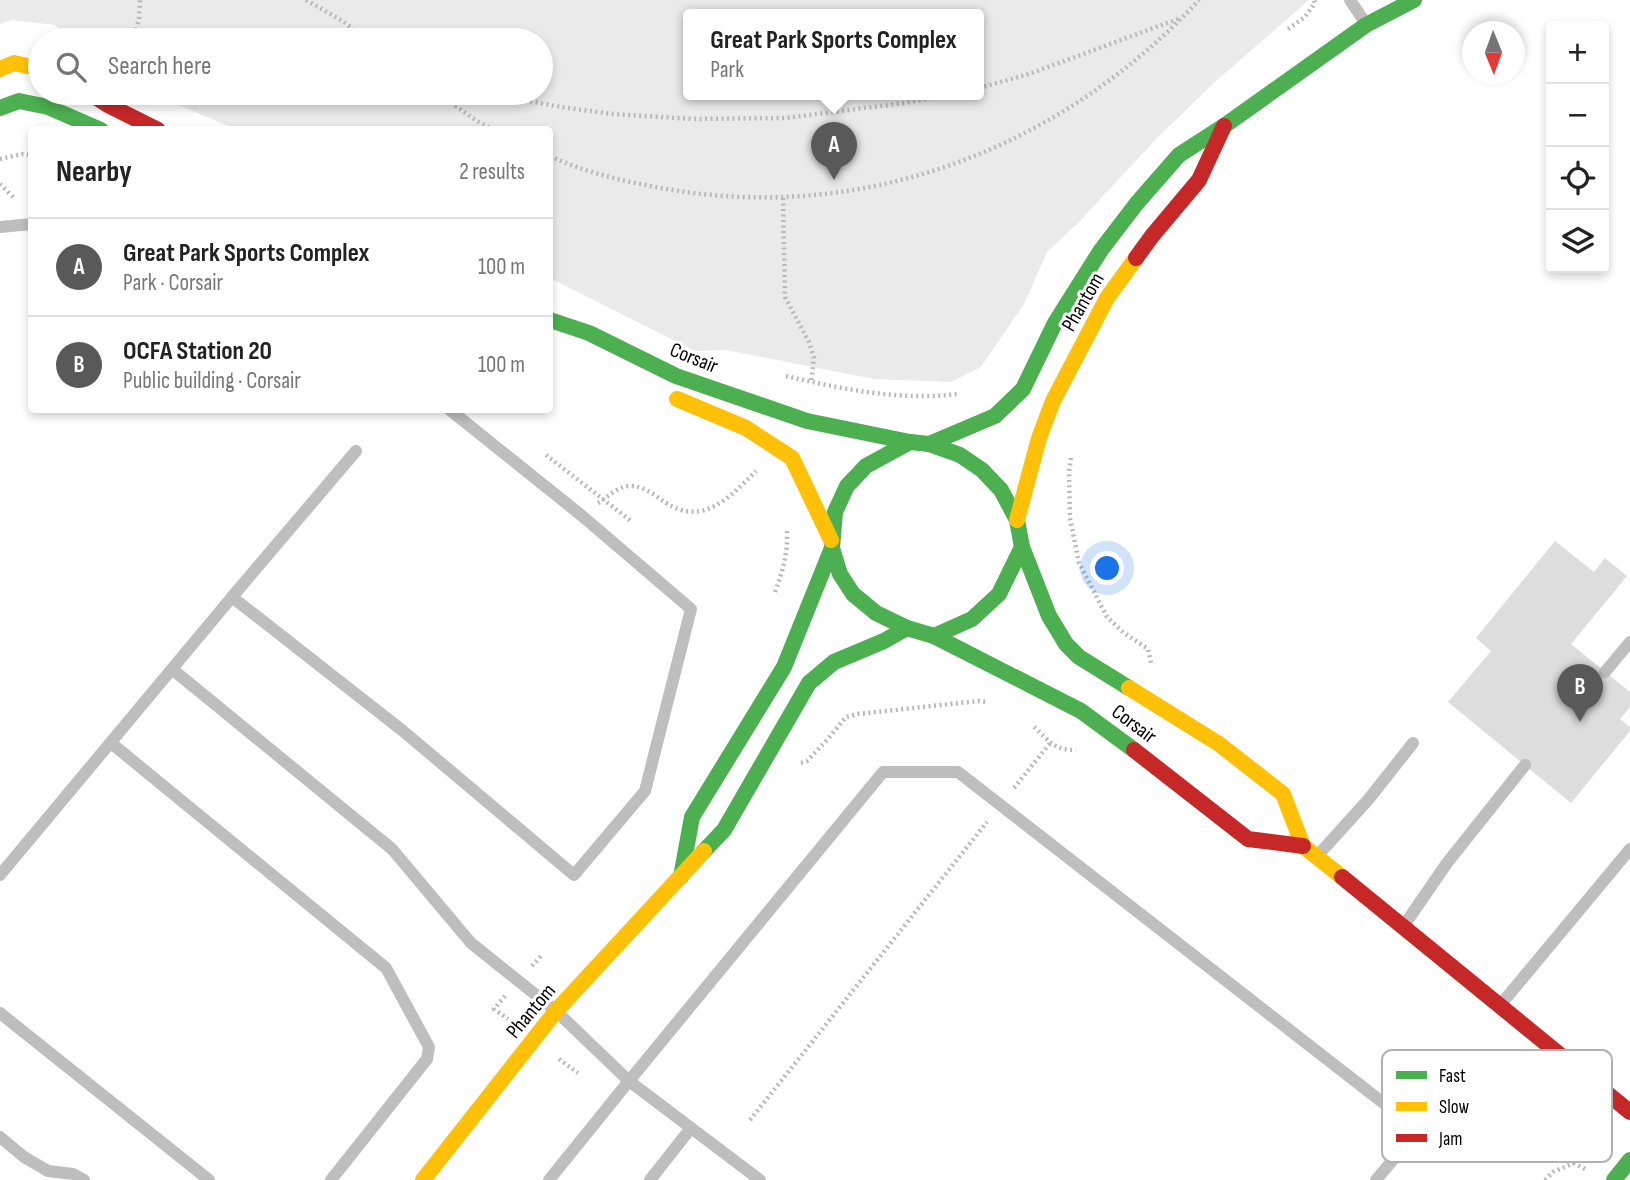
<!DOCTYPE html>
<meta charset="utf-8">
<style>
:root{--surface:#fff;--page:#f6f6f6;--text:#222;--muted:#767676;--line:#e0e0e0;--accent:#595959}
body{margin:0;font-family:"Sofia Sans Condensed",sans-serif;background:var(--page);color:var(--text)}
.controls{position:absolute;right:21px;top:21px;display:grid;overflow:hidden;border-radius:7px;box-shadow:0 4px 10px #0003}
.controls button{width:63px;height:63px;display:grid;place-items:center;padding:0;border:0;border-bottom:2px solid var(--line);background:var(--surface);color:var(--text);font:35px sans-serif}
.compass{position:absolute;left:1462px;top:21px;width:63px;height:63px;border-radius:50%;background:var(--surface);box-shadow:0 4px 10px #0003;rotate:179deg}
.you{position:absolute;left:1108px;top:569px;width:24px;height:24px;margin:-18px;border:5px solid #fff;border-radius:50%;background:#1a73e8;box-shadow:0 0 0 10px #1a73e833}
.badge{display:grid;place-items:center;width:46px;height:46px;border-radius:50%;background:var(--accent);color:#fff;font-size:23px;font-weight:700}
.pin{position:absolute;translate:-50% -58px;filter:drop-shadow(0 2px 4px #0008)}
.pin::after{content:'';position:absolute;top:37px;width:24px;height:21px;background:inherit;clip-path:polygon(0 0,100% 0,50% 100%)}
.popup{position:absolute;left:683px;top:9px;width:301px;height:91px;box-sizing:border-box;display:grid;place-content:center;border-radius:7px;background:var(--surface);filter:drop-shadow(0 2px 5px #0005);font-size:23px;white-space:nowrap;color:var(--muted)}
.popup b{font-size:26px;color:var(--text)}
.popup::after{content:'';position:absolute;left:50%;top:100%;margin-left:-14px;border:14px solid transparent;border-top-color:var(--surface)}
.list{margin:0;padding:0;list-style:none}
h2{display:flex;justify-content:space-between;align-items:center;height:91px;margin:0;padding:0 28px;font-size:30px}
h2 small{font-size:23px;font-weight:400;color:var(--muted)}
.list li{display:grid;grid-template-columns:46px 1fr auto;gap:21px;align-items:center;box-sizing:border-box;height:98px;padding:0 28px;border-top:2px solid var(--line)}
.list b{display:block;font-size:26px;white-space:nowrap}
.list p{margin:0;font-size:23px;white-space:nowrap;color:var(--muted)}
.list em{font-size:23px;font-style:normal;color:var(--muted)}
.icon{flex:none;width:38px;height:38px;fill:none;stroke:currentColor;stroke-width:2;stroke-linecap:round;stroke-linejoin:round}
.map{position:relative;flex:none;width:1630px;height:1180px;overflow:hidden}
.search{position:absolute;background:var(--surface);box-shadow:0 4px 10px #0003;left:28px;top:28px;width:525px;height:77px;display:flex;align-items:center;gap:18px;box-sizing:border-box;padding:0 24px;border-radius:38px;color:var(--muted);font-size:26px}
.panel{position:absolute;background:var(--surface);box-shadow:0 4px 10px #0003;left:28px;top:126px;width:525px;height:287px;border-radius:7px}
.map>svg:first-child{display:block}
.green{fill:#eaeaea;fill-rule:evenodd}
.building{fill:#ddd}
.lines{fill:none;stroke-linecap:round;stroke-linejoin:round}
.path{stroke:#b8b8b8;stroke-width:4.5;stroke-dasharray:2 3.5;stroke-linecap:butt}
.lane{stroke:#bebebe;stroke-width:12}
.fast{stroke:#4caf50;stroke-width:16}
.slow{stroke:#ffc107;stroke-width:16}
.jam{stroke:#c62828;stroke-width:16}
.labels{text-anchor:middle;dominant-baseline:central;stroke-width:6;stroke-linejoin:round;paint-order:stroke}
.street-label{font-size:21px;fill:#000;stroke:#fff}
.key{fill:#fff;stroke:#b2b2b2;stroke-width:2}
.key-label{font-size:19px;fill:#000}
</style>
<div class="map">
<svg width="1630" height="1180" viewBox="0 0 1630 1180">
<rect width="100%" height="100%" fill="#fff"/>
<path class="green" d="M0,0h1309l-92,80 -59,57 -80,86 -31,29 -23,52 -43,63 -30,15 -77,-3 -148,-29 -31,1 -145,-73v-148l-315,-1 -84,-36h390v-53h-461l-26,-15 -42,-5 -12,4zM689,14h290v80h-290z"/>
<path class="building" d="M1555,541l39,31 11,-14 22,18 -56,68 59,48v15l-10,12 10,8v4l-59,72 -123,-101 43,-51 -15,-13z"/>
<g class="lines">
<g class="path">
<path d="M306,0l38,22 23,18"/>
<path d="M1288,29l17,-12 10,-14 -1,-3"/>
<path d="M133,40l6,-21 1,-19"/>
<path d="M979,88l50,-14 149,-55"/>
<path d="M437,93l40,28 17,9"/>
<path d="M487,93l74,14 51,7 81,5 92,-1 120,-15 47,-9"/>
<path d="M550,156c36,17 77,26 117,33 199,35 396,-42 532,-189"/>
<path d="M0,159l22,-5 10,1"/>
<path d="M0,184l14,14"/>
<path d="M783,198l2,99 24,45 5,16 -3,25"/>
<path d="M786,376c55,13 114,25 171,18"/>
<path d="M546,455l85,66"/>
<path d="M1071,458l-2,14 1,46 9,45 28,54 17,16 24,16 3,14"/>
<path d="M598,503c10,-6 21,-18 34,-17 13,1 24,10 34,17 38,24 65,-7 90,-32"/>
<path d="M775,592c8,-22 13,-38 12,-62"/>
<path d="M1034,727c16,14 19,23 42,23"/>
<path d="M801,763l6,-2 20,-21 19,-23 12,-3 120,-13 9,1"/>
<path d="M1014,788l37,-46"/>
<path d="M532,966l9,-10"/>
<path d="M505,996l-11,13 14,10"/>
<path d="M559,1059l19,14"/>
<path d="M750,1120l237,-298"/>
<path d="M1585,1169l-11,-6 26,-33"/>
<path d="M1545,1180l8,-8 21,-9"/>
</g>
<g class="lane">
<path d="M1350,0l16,24"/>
<path d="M0,227l32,-3"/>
<path d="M356,451l-124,146 171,134 171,144 71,-84 46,-182 -110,-94 -131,-105"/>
<path d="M172,669l220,180 79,94 85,68 73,70 131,99"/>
<path d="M1605,672l25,-30"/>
<path d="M111,743l275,225 43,79 -2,12 -96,121"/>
<path d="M1319,854l49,-54 45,-57"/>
<path d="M0,875l232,-278"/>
<path d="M1405,924l42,-61 78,-98"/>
<path d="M1502,1003l128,-154"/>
<path d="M0,1013l209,167"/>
<path d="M0,1137l24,20 24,14 25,3 11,6"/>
<path d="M549,1180l80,-99 254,-309h75l460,358 -42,50"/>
<path d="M650,1180l41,-52"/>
</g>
<g class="fast">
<path d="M0,108l19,-7 29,6 53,23"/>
<path d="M550,320l39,13 87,43 131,45 103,21 19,2 31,11 22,15 19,20 16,30 5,27 27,69 17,28 13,13 50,31"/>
<path d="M910,442l-44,24 -19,20 -12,26 -3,36 8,26 13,20 23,19 31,15 27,8 147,75 53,39"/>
<path d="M929,444l66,-28 28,-27 32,-66 46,-73 36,-47 42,-48 45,-29 142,-101 48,-25"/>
<path d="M934,636l38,-17 27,-25 23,-47"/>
<path d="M704,851l20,-21 85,-147 25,-21 50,-21 23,-13"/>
<path d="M681,877l11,-60 92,-150 48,-119"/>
<path d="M1614,1180l16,-20"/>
</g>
<g class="slow">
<path d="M0,69l14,-6 26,6"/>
<path d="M677,399l69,29 46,30 39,82"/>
<path d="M1017,520l22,-82 14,-37 54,-103 29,-40"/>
<path d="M1129,688l90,56 64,50 20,52 39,31"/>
<path d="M423,1180l133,-169 148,-160"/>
</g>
<g class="jam">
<path d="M89,93l19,12 50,25"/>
<path d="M1136,258l16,-22 47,-56 25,-54"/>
<path d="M1134,750l114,89 55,7"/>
<path d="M1342,877l288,235"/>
</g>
</g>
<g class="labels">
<g class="street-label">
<text transform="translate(1083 302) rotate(-60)">Phantom</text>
<text transform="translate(694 358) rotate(22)">Corsair</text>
<text transform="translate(1134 724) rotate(37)">Corsair</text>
<text transform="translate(531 1011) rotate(-50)">Phantom</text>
</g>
</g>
<rect x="1382" y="1050" width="230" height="112" rx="10" class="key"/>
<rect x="1396" y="1071" width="31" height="8" fill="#4caf50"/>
<rect x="1396" y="1102" width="31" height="9" fill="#ffc107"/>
<rect x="1396" y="1134" width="31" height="8" fill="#c62828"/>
<g class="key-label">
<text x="1439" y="1082">Fast</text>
<text x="1439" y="1113">Slow</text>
<text x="1439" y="1145">Jam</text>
</g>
</svg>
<div class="controls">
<button>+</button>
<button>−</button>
<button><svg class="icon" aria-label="locate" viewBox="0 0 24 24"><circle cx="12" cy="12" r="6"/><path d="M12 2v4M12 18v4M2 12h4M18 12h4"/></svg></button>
<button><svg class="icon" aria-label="layers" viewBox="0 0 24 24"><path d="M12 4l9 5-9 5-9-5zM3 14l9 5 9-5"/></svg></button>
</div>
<svg class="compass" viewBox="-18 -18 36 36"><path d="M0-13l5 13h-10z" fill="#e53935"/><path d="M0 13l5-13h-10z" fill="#767676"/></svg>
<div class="you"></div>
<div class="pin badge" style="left:834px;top:180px">A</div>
<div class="popup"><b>Great Park Sports Complex</b>Park</div>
<div class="pin badge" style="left:1580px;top:722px">B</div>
<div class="search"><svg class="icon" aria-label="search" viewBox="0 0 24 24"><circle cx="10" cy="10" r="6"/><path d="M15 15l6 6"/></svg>Search here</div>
<section class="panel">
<h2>Nearby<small>2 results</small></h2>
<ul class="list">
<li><span class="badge">A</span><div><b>Great Park Sports Complex</b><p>Park · Corsair</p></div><em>100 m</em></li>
<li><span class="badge">B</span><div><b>OCFA Station 20</b><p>Public building · Corsair</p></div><em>100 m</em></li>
</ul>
</section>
</div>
